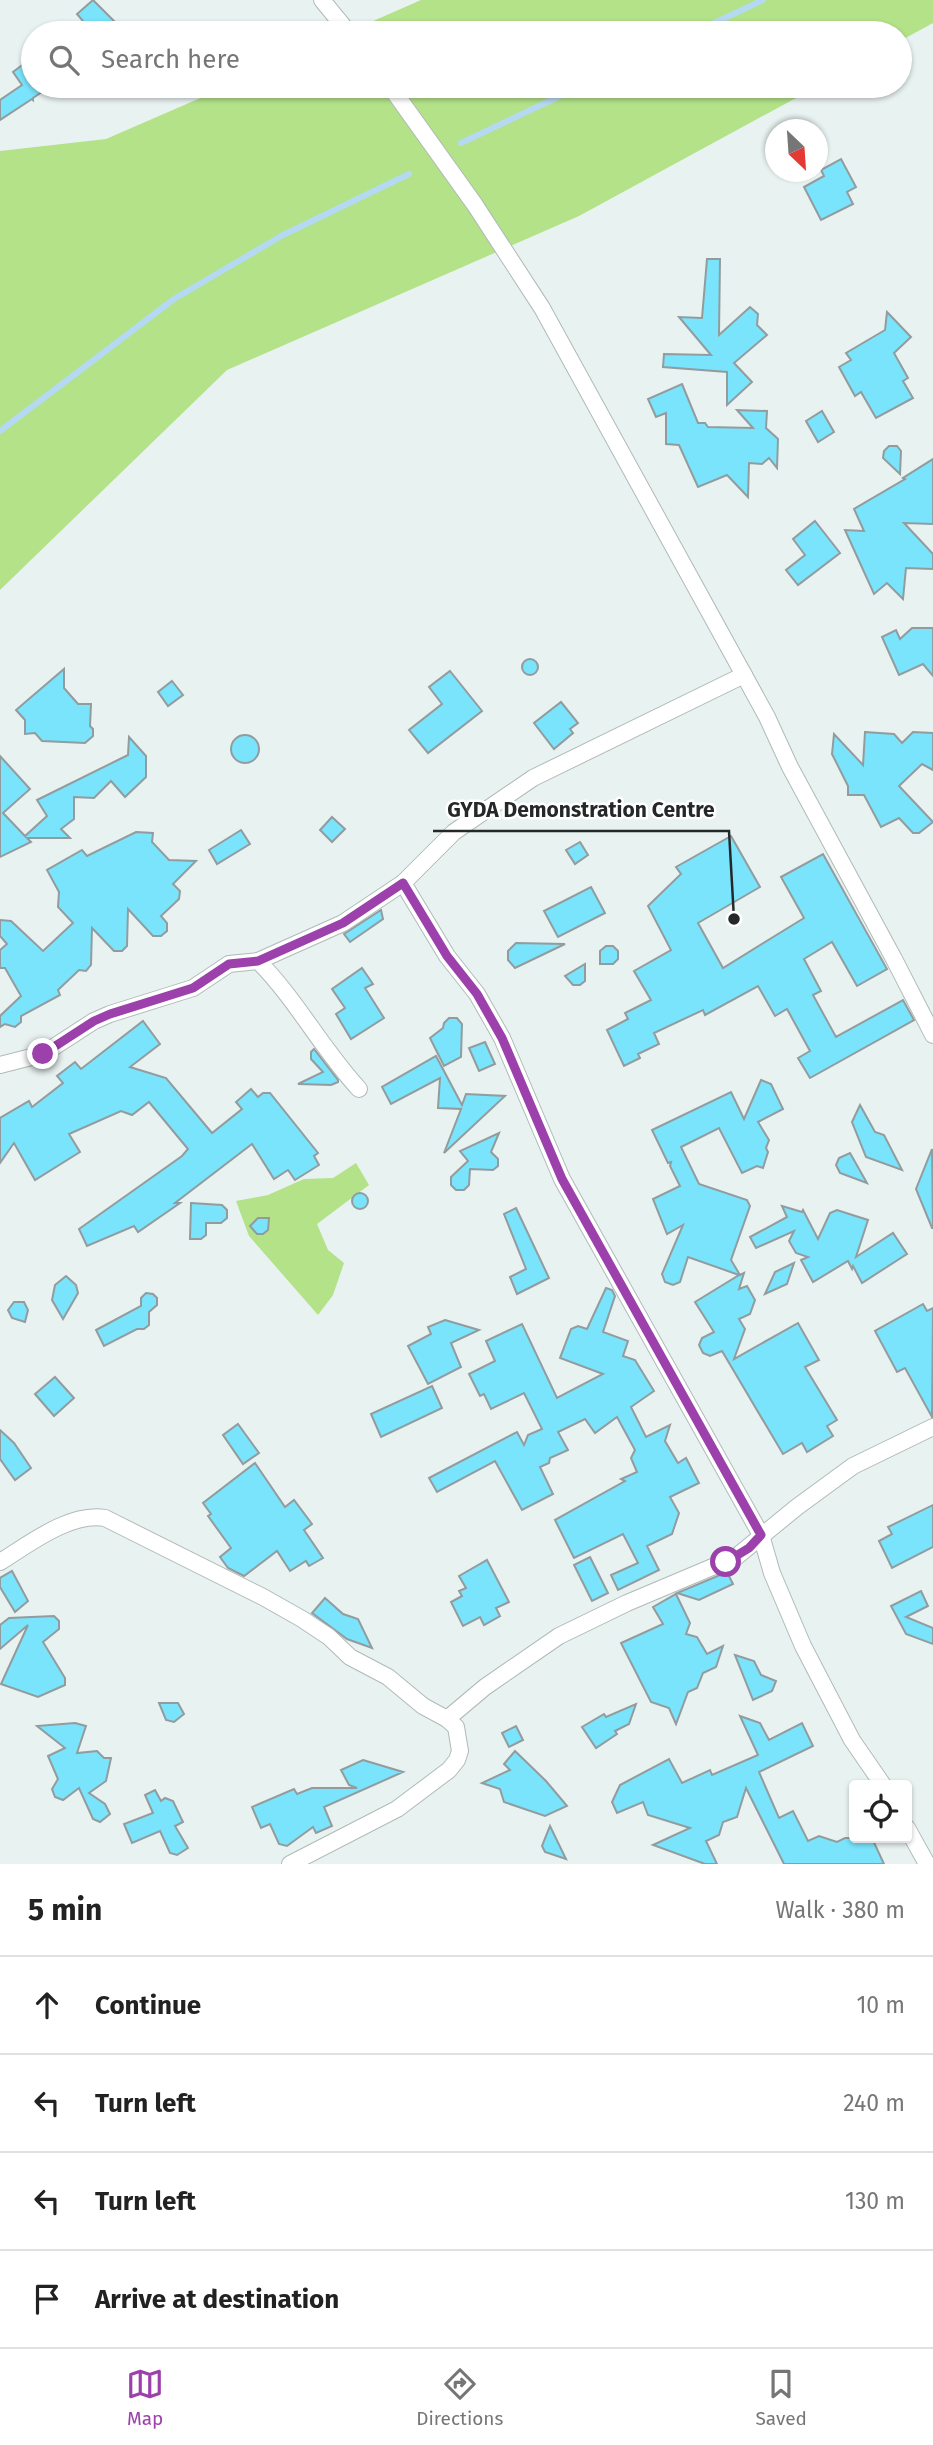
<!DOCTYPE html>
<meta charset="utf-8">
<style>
:root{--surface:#fff;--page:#f6f6f6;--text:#222;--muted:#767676;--line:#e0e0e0;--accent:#9c41ab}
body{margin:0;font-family:"Fira Sans",sans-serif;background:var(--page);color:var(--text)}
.controls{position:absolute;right:21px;bottom:21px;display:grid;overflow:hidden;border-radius:7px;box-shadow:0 2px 5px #0004}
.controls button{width:63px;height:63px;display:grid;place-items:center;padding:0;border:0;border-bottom:2px solid var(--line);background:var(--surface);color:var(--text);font:35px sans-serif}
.compass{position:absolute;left:765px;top:119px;width:63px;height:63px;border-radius:50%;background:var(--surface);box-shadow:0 2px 5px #0004;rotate:155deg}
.stop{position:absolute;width:21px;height:21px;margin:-16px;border:5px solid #9c41ab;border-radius:50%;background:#fff}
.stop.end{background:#9c41ab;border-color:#fff;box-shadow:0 2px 7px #0008}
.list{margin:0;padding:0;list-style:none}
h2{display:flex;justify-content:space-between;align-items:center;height:91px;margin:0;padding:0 28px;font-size:30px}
h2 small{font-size:23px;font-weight:400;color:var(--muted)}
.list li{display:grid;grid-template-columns:46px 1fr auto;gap:21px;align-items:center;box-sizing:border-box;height:98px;padding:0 28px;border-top:2px solid var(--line)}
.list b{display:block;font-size:26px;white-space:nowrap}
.list em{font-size:23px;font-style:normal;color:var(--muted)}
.icon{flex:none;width:38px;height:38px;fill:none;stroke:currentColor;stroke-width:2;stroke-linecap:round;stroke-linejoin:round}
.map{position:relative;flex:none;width:933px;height:1864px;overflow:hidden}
.search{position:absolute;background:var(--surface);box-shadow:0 2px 5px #0004;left:21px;right:21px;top:21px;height:77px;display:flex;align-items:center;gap:18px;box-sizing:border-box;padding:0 24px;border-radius:38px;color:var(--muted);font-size:26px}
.sheet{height:483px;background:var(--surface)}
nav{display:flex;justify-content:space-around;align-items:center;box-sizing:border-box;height:98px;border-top:2px solid var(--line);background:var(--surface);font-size:19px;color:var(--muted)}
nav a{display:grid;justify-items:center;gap:4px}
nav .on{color:var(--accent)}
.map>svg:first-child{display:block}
.green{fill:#b3e288}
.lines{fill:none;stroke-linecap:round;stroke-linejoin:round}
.stream{stroke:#b6d9f3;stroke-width:6}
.building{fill:#79e4fb;stroke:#929c9e;stroke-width:2}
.minor-casing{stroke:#b0bab8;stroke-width:18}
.minor{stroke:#fff;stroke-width:16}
.route{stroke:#9c41ab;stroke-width:9}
.leader{fill:none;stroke:#252828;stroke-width:2.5}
.callout-dot{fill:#252828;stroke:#fff;stroke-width:2.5}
.callout-label{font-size:21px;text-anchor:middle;font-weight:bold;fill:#252828;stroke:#fff;stroke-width:5;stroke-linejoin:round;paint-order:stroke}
</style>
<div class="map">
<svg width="933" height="1864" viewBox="0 0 933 1864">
<rect width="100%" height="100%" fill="#e8f2f1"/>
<g class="green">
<path d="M421,0h512v23l-33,18v-8h-554z"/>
<path d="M228,86h590l-239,130 -352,154 -227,220v-439l106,-12z"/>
<path d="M356,1163l13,22 -52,39 11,26 16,13 -11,32 -15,20 -69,-79 -13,-35 32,-6 36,-16 29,-1z"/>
</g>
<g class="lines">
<g class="stream">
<path d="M693,33l70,-33"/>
<path d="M461,143l120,-57"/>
<path d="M0,431l174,-132 107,-63 128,-62"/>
</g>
</g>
<g class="building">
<path d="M93,0l24,24 -10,9h-41l17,-12 -6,-7z"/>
<path d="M33,57v29h18l-18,12v2l-1,-1 -32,21v-20l22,-15 -9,-13z"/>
<path d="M841,159l15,28 -9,5 6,12 -32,16 -17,-33 20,-11 -3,-6z"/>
<path d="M707,259h13l-1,76 31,-28 8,7 -1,11 10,10 -33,28 18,19 -25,23v-33l-64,-5 1,-13 47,1 -32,-38 23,1z"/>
<path d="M887,312l24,25 -17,16 14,25 -5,3 10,17 -37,20 -15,-26 -6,4 -16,-29 12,-7 -5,-7 39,-23z"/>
<path d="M682,384l16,39h7l3,4 45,1 -16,-18 30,1 -1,17 12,11 -1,29 -8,-10 -7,6 -13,-1 -1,34 -21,-22 -29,12 -19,-42 -13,-1v-31l-10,4 -8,-18z"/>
<path d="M822,411l12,21 -16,10 -12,-21z"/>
<path d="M889,446h8l4,5 -1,23 -17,-16 1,-7z"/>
<path d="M933,459v65l-29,-1 29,31v15l-27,-1 -3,31 -16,-16 -13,11 -29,-64 19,1 -10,-22 51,-30 -2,-1z"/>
<path d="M815,521l25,32 -42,32 -12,-15 19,-15 -12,-16z"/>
<path d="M912,628h21v48l-10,-12 -24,11 -17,-38 14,-7 4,9z"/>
<circle cx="530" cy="667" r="8"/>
<path d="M64,669v19l14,16h13l-1,22 3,3v7l-8,7 -43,-2 -7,-8 -10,1v-14l-9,-10z"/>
<path d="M450,671l32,40 -54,42 -19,-23 33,-26 -13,-17z"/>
<path d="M172,681l11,14 -15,11 -10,-14z"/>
<path d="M561,702l17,21 -8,6 3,4 -19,16 -20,-26z"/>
<path d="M865,732l29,2 8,9 11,-11 20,1v37l-11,-6 -23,22 34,36 -14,11h-6l-14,-15 -18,9 -17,-32h-16v-9l-16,-32 2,-20 29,31z"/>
<circle cx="245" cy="749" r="14"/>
<path d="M129,737l17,19v21l-21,20 -14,-16 -17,17 -20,-1v22l-13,10 9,9h-43l4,4 -31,15v-101l30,33 -27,24 22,23 22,-20 -10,-16 91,-45z"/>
<path d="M332,817l13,12 -13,13 -12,-12z"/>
<path d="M241,830l9,14 -33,20 -8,-14z"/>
<path d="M136,832l17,1 -1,9 17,18 27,1 -23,23 7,7 -1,8 -18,17 6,7v8l-6,5h-8l-25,-27 -1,37 -5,5h-8l-22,-23 -1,37 -5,6 -7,-1 -21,20 2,5 -39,21v6l-6,5 -10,-3 -5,3v-11l21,-20 -16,-28h-5v-18l7,-6 -7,-8v-16l11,1 32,30 30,-28 -15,-16 1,-15 -12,-22 35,-20 5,6z"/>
<path d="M731,836l29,51 -62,36 25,45 81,-50 -23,-41 42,-23 64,115 -30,17 -25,-44 -28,17 17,32 -8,4 23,42 67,-37 11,20 -104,58 -12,-20 12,-7 -23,-42 -12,7 -17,-30 -53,29 -2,-5 -49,23 5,11 -21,10 2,4 -16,8 -17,-36 21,-11 -3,-6 26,-13 -17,-29 37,-21 -23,-44 33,-32 -5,-7z"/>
<path d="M580,842l8,13 -13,9 -9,-14z"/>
<path d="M591,887l14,26 -47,24 -14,-26z"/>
<path d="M381,910l2,9 -33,23 -6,-8z"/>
<path d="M516,943l49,1 -50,24 -7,-8v-9z"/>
<path d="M606,946h7l5,5v8l-5,5h-13v-13z"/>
<path d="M585,964v17l-5,4h-7l-8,-9z"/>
<path d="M362,968l11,16 -8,4 19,30 -33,21 -15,-25 9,-6 -13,-19z"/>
<path d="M449,1018h8l5,6 -1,33 -17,9 -14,-28 13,-10 1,-5z"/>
<path d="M143,1021l17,23 -30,23 36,11 46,55 30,-24 -6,-7 15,-13 7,8 5,-4h7l48,60 -4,3 5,9 -24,15 -7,-10 -14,9 -22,-35 -77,59h5l-42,29 -4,-6 -47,20 -8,-17 103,-73 6,-7 -39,-47 -17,13 -11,-4 -52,23 11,18 -45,28 -21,-37 -14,20v-45l29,-17 3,6 31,-24 -6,-7 18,-14 6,7z"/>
<path d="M485,1042l10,22 -16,7 -10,-23z"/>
<path d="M314,1049l24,31v2l-7,3 -33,-1 25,-12 -12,-13v-7z"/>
<path d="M436,1056l26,49 4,-11 39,2 -61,57 17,-44 -23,-1 2,-30 -49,26 -9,-17z"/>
<path d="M761,1080l10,4 12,25 -25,13 11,18 -3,8 2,4 -5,16 -6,-2 -15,7 -23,-45 -38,19 18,37 48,16 3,6 -19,54 9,15 4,-2 -5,16 8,-3 8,14 -5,14 -11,5 6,10 -11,30 64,-36 21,37 -14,7 32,53 -10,6 6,10 -26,16 -5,-9 -19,11 -61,-103 -12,5 -7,-3 -4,-8 3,-7 12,-6 -19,-30 44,-27 -51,-18 -8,25 -7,3 -8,-3 -3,-8 21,-49 -16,9 -14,-35 27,-13 -10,-20 1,-4 -3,1 -16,-33 79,-38 13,27z"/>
<path d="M860,1105l15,27 9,3 18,35 -36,-13 -14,-35z"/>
<path d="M499,1133l-8,19 7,7v7l-5,4 -23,-1 -1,16 -5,5h-8l-5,-5v-8l17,-16 -8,-10z"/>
<path d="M932,1149l1,79h-1l-16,-39z"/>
<path d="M850,1153l17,30 -27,-10 -4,-8 3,-7z"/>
<circle cx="360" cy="1201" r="8"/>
<path d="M191,1203l31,2 5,5v8l-6,5h-15v12l-5,4h-11z"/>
<path d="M782,1206l20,6 1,-2 15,29 12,-26 7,-3 31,10 -12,37 37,-24 14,21 -45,29 -9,-17 -1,3 -4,-8 -35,21 -12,-22 7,-3 -12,-4 -7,-12 5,-10 -38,17 -6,-11 37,-20z"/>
<path d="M516,1208l33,70 -32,16 -7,-17 16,-8 -22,-55z"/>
<path d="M258,1218h11l-1,12 -5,4h-6l-7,-8z"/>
<path d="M794,1263l-7,21 -22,10 10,-22z"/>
<path d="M66,1276l10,9 2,8 -15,26 -11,-19 3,-15z"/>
<path d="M606,1288l6,2 3,6 -12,36 25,9 -5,15 12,4 19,31 -23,16 15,30 24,-12 -5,16 13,22 8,-5 13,25 -29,14 9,16 -7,21 -25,12 12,24 -41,20 -7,-15 27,-12 -15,-29 -49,24 -19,-38 70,-39 -4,-2 16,-7 -6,-14 4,-8 -18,-33 -22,16 -10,-14 -27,13 10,18 -18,8 -1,5 -9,4 13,27 -31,16 -27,-49 -58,31 -8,-14 88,-46 7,13 4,-10 14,-6 -18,-36 -33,16 -7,-15 -4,2 -11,-22 26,-13 -9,-20 36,-17 35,74 46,-24 -43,-16 11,-29 7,-3 9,3z"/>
<path d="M146,1293l7,1 4,4v7l-8,7v13l-5,4h-7l-33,17 -8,-16 45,-24v-8z"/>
<path d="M14,1302h10l4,8 -3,12 -13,-4 -4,-8z"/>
<path d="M923,1304l4,7 6,-3 -1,109 -27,-49 -8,4 -22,-41z"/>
<path d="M445,1320l34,10 -28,13 10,24 -33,17 -20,-38 23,-12 -3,-7z"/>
<path d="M55,1377l19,21 -20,18 -19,-22z"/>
<path d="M432,1386l10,22 -61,29 -10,-23z"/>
<path d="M238,1424l21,29 -16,11 -20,-29z"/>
<path d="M0,1430l14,13 17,25 -16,12 -15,-21z"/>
<path d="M255,1463l30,44 9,-7 18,24 -8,6 19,28 -14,8 -3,-5 -16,10 -13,-20 -33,25 -16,-8 -8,-11 11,-9 -23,-32 3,-2 -8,-11z"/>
<path d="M933,1505v42l-41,21 -13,-27 13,-7 -4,-7z"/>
<path d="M590,1557l18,36 -16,8 -18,-36z"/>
<path d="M487,1560l22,42 -13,6 4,8 -16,9 -4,-8 -17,9 -12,-24 11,-6 -3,-5 7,-3 -7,-12z"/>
<path d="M12,1571l16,30 -13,11 -15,-25v-9z"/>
<path d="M727,1572l6,12 -34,16 -22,-7z"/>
<path d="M921,1591l7,15 -22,11 27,11v16l-27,-10 -15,-28z"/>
<path d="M676,1594l14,29 -4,11 11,3 10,17 16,-8 -7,21 -13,6 -6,15 -9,4 -12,32 -7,-16 -18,-6 -30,-59 42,-19 -10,-17z"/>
<path d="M325,1598l18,16 15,5 14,29 -25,-9 -35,-26z"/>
<path d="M54,1616l5,5v8l-16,13 22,36v7l-27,12 -37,-13 27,-59 -28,24v-24l9,-7z"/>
<path d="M735,1655l19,6 7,14 15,6 -4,10 -19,9z"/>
<path d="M159,1703h19l6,11 -10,8 -8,-2z"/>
<path d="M636,1704l-7,20 -14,7 2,3 -21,14 -14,-21 22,-13 2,3z"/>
<path d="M740,1716l20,7 9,17 33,-17 11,23 -54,26 20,46 14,-7 15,30 11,-5 18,6 8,-4h27l12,26h-100l-38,-76 -9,29 -14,5 -4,13 -13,6 11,23h-12l-52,-19 37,-17 -42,-13 -5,-13 -26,11 -5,-11 8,-17 49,-26 13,24 28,-13 2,5 46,-20z"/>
<path d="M75,1723l11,3 -9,27 20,-2 7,7h7l-5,23 -17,12 16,11 5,10 -10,8 -7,-3 -14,-31 -16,12 -8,-3 -3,-8 6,-10 -10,-23 17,-8 -28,-22z"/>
<path d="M516,1726l7,14 -14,7 -7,-14z"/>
<path d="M515,1751l31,30 21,25 -22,10 -41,-14 -4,-13 -18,-6 28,-13 -6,-6z"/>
<path d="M363,1760l40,12 -79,35 8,19 -16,7 -3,-6 -26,19 -8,-2 -9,-20 -9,4 -9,-21 42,-18 3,5 15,-6h45l-8,-3 -8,-15z"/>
<path d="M155,1790l6,11 4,-3 8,3 10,21 -8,4 13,22 -11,7 -7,-2 -10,-22 -28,12 -8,-19 29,-11 -8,-18z"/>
<path d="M550,1826l16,33 -21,-7 -3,-6z"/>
</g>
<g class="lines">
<defs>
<g id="minor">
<path d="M322,0l27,33"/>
<path d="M390,86l85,119 67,103 225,409 23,50 104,192 39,76"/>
<path d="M403,883l44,73 30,38 25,44 60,141 199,356 11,38 31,73 49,94 31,45"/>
<path d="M258,961c38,38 64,88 101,128"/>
<path d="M0,1065l43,-11 51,-33 16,-7 83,-26 36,-24 29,-3 85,-38 60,-40 51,-51 79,-54 211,-103"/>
<path d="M0,1562c29,-18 70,-50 105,-44l158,79 39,22 27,18 21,20 38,20 35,29 24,13 9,8 4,24 -3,9 -8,10 -52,39 -107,55"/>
<path d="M447,1719l38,-32 74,-51 68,-33 109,-46 61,-50 56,-41 80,-39"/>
<path d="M907,1828l20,36"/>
</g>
</defs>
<use href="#minor" class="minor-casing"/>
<use href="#minor" class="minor"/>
</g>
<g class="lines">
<path class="route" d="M43,1054l51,-33 16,-7 83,-26 36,-24 29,-3 85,-38 60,-40 44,73 30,38 25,44 60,141 199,356 -12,13 -23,14"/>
</g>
<path class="leader" d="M734 919L729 831H433"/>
<circle class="callout-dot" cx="734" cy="919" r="7"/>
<g class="callout-label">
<text x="581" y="817">GYDA Demonstration Centre</text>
</g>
</svg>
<div class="controls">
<button><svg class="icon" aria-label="locate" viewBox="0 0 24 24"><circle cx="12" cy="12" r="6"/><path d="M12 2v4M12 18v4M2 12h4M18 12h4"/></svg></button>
</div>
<svg class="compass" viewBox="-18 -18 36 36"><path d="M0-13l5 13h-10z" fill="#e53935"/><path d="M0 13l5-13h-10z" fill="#767676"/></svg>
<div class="stop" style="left:726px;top:1562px"></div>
<div class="stop end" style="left:43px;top:1054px"></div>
<div class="search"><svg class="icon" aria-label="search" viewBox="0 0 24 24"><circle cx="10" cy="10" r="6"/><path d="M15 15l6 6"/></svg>Search here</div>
</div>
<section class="sheet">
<h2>5 min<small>Walk · 380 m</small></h2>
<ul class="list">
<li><svg class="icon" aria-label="ahead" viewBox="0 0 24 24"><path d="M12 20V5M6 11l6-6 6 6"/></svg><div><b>Continue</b></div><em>10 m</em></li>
<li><svg class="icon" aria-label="left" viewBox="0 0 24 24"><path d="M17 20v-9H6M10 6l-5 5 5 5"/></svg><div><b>Turn left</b></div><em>240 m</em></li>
<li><svg class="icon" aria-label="left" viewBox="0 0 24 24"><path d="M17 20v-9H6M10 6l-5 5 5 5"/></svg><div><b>Turn left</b></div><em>130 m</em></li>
<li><svg class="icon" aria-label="arrive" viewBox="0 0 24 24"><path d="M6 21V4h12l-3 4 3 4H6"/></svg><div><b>Arrive at destination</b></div></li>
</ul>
</section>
<nav>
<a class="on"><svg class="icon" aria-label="map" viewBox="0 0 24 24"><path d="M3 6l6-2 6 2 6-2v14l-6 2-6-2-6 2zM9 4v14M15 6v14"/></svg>Map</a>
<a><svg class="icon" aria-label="directions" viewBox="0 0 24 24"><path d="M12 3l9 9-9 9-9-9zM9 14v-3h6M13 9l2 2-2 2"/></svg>Directions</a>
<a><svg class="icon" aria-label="saved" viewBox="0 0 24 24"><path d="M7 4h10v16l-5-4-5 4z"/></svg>Saved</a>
</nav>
